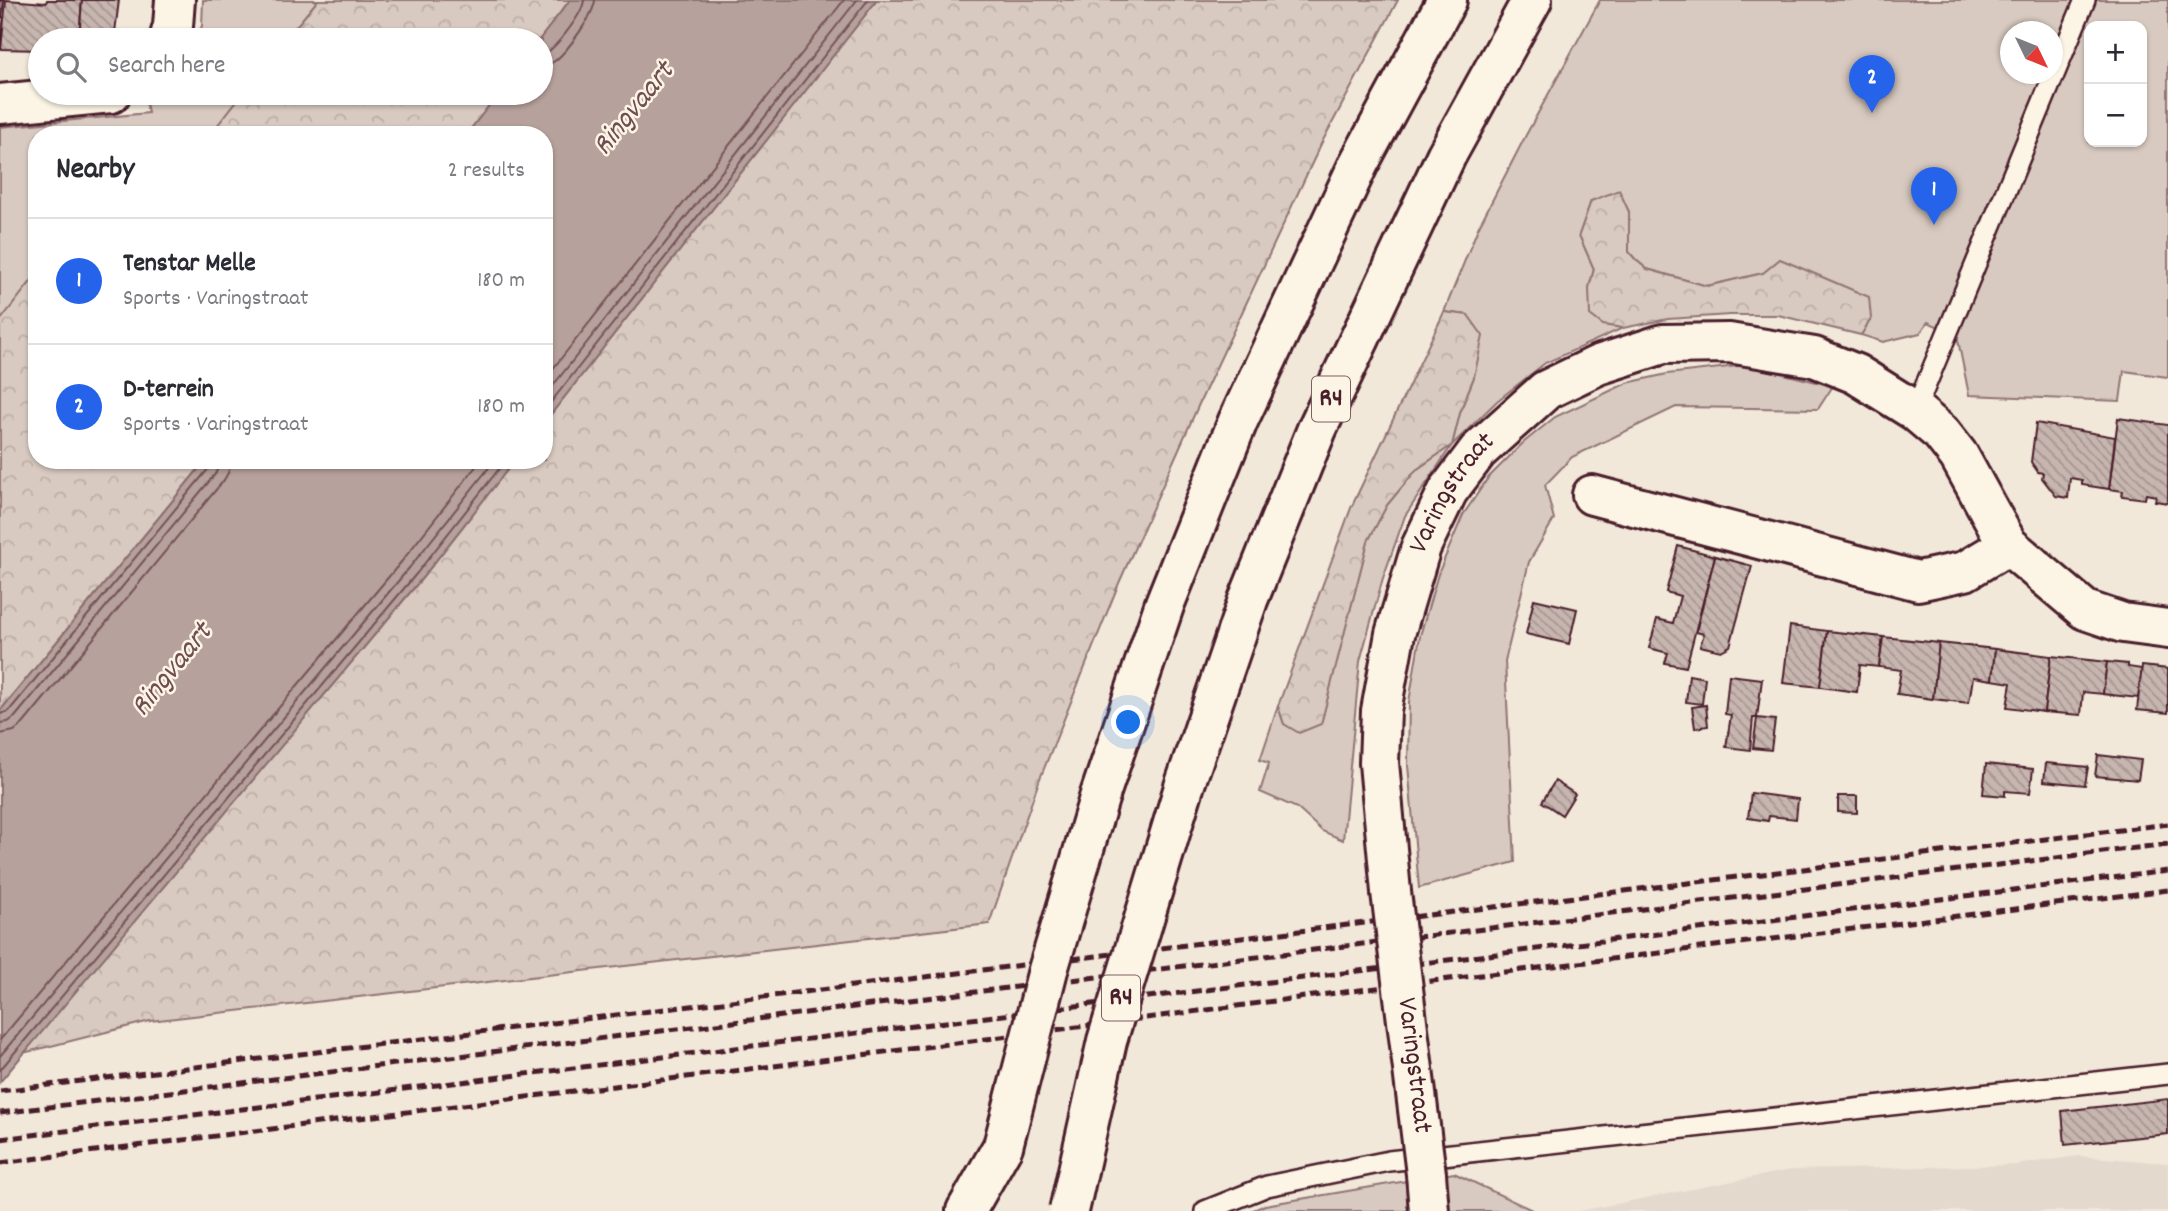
<!DOCTYPE html>
<meta charset="utf-8">
<style>
:root{--surface:#fff;--page:#f2f2f3;--text:#2b2b33;--muted:#7c7c81;--line:#e1e1e2;--accent:#2563eb}
body{margin:0;font-family:Dekko,sans-serif;background:var(--page);color:var(--text)}
.controls{position:absolute;right:21px;top:21px;display:grid;overflow:hidden;border-radius:14px;box-shadow:0 2px 5px #0004}
.controls button{width:63px;height:63px;display:grid;place-items:center;padding:0;border:0;border-bottom:2px solid var(--line);background:var(--surface);color:var(--text);font:35px sans-serif}
.compass{position:absolute;left:2000px;top:21px;width:63px;height:63px;border-radius:50%;background:var(--surface);box-shadow:0 2px 5px #0004;rotate:133deg}
.you{position:absolute;left:1129px;top:723px;width:24px;height:24px;margin:-18px;border:5px solid #fff;border-radius:50%;background:#1a73e8;box-shadow:0 0 0 10px #1a73e833}
.badge{display:grid;place-items:center;width:46px;height:46px;border-radius:50%;background:var(--accent);color:#fff;font-size:23px;font-weight:700}
.pin{position:absolute;translate:-50% -58px;filter:drop-shadow(0 2px 4px #0008)}
.pin::after{content:'';position:absolute;top:37px;width:24px;height:21px;background:inherit;clip-path:polygon(0 0,100% 0,50% 100%)}
.list{margin:0;padding:0;list-style:none}
h2{display:flex;justify-content:space-between;align-items:center;height:91px;margin:0;padding:0 28px;font-size:30px}
h2 small{font-size:23px;font-weight:400;color:var(--muted)}
.list li{display:grid;grid-template-columns:46px 1fr auto;gap:21px;align-items:center;box-sizing:border-box;height:126px;padding:0 28px;border-top:2px solid var(--line)}
.list b{display:block;font-size:26px;white-space:nowrap}
.list p{margin:0;font-size:23px;white-space:nowrap;color:var(--muted)}
.list em{font-size:23px;font-style:normal;color:var(--muted)}
.icon{flex:none;width:38px;height:38px;fill:none;stroke:currentColor;stroke-width:2;stroke-linecap:round;stroke-linejoin:round}
.map{position:relative;flex:none;width:2168px;height:1211px;overflow:hidden}
.search{position:absolute;background:var(--surface);box-shadow:0 2px 5px #0004;left:28px;top:28px;width:525px;height:77px;display:flex;align-items:center;gap:18px;box-sizing:border-box;padding:0 24px;border-radius:38px;color:var(--muted);font-size:26px}
.panel{position:absolute;background:var(--surface);box-shadow:0 2px 5px #0004;left:28px;top:126px;width:525px;height:343px;border-radius:28px}
.map>svg:first-child{display:block}
.built{fill:#e4d9cd}
.grass{fill:#d8cac0;stroke:#917476;stroke-width:2;fill-rule:evenodd}
.forest{fill:url(#forest-crowns);stroke:#917476;stroke-width:2}
.water{fill:#b6a19c;stroke:#8b6d6f;stroke-width:2}
.lines{fill:none;stroke-linecap:round;stroke-linejoin:round}
.shore{stroke:#755358;stroke-width:2}
.building{fill:url(#building-back-hatch);stroke:#4a1f2b;stroke-width:2}
.lane-casing{stroke:#4a1f2b;stroke-width:24}
.street-casing{stroke:#4a1f2b;stroke-width:44}
.highway-casing{stroke:#4a1f2b;stroke-width:44}
.lane{stroke:#fcf5e5;stroke-width:19}
.street{stroke:#fcf5e5;stroke-width:38}
.highway{stroke:#fcf5e5;stroke-width:38}
.rail{stroke:#4a1f2b;stroke-width:5;stroke-dasharray:10 5;stroke-linecap:butt}
.street-bridge-casing{stroke:#4a1f2b;stroke-width:44;stroke-linecap:butt}
.highway-bridge-casing{stroke:#4a1f2b;stroke-width:44;stroke-linecap:butt}
.street-bridge{stroke:#fcf5e5;stroke-width:38}
.highway-bridge{stroke:#fcf5e5;stroke-width:38}
.labels{text-anchor:middle;dominant-baseline:central;stroke-width:5;stroke-linejoin:round;paint-order:stroke}
.shield{fill:#fcf5e5;stroke:#7f5f63;stroke-width:2}
.shield-label{font-size:26px;font-weight:bold;fill:#4a1f2b}
.street-label{font-size:28px;fill:#4a1f2b;stroke:#fcf5e5}
.water-label{font-size:30px;font-style:italic;fill:#704c53;stroke:#fcf5e5}
</style>
<div class="map">
<svg width="2168" height="1211" viewBox="0 0 2168 1211">
<defs>
<pattern id="forest-crowns" width="20" height="18" patternUnits="userSpaceOnUse" patternTransform="scale(1.75)"><rect width="20" height="18" fill="#d8cac0"/><path d="M2 6a3 3 0 1 1 6 0M12 15a3 3 0 1 1 6 0" fill="none" stroke="#bbada5"/></pattern>
<pattern id="building-back-hatch" width="6" height="6" patternUnits="userSpaceOnUse" patternTransform="scale(1.75)"><rect width="6" height="6" fill="#c7b6af"/><path d="M-1 5l2 2M0 0l6 6M5-1l2 2" fill="none" stroke="#a4938f"/></pattern>
</defs>
<rect width="100%" height="100%" fill="#f1e8da"/>
<filter id="ink" filterUnits="userSpaceOnUse"><feTurbulence type="fractalNoise" baseFrequency=".0143" numOctaves="2"/><feDisplacementMap in="SourceGraphic" scale="14" xChannelSelector="R" yChannelSelector="G"/><feConvolveMatrix kernelMatrix="1 2 1 2 8 2 1 2 1" color-interpolation-filters="sRGB"/></filter>
<g filter="url(#ink)">
<path class="built" d="M2078,1156l90,7v48h-589l211,-41 225,-5z"/>
<g class="grass">
<path d="M203,0h115l-33,40h-90l7,-14z"/>
<path d="M1600,0h568v377l-44,-6 -4,30 -151,-6 -12,-60 -29,-13 -8,11 -37,9 -22,-7 10,-16 -108,-46 -56,13 -60,-17 -11,-9 -7,-8v-40l-10,-21 -28,10 -12,34 15,34 -5,19 14,37 20,3 -78,35 -48,38 -45,44 -47,71 -22,62 -23,83 -17,179 -21,-9 -25,-23 -37,-16 9,-29 -9,-3 18,-54 6,18 37,-1 47,-182 19,-36 29,-35 36,-25 9,-36 13,-32 -6,-62 -24,-3 34,-84 48,-93zM2089,26h53v116h-53zM2010,32h42v42h-42z"/>
<path d="M150,93h93l-33,42h-173v139l-37,47v-194l148,-14 -3,-17z"/>
<path d="M1747,365l86,21 -15,23 -142,-2 -104,50 -27,28 9,34 -25,43 -24,99 10,201 -96,26 -11,-123 1,-63 11,-66 18,-62 25,-59 25,-37 35,-35 32,-26 72,-34 40,-9z"/>
<path d="M1454,1173l80,38h-283l14,-6z"/>
</g>
<g class="forest">
<path d="M318,0h252l-31,40h-254z"/>
<path d="M877,0h521l-77,144 -122,260 -80,179 -80,198 -50,143 -839,97 -127,32 400,-476 92,-117h29v-37z"/>
<path d="M243,93h256l-33,42h-256z"/>
<path d="M1619,190l10,22v40l7,8 11,9 60,17 56,-13 17,-14 89,38 2,22 -10,16 -83,-20h-48l-62,4 -45,9 -20,-3 -13,-10 -1,-27 5,-19 -15,-34 12,-34z"/>
<path d="M37,274v186h169l-206,251v-390z"/>
<path d="M1444,312l24,3 15,21 -9,41 -13,32 -9,36 -36,25 -29,35 -19,36 -47,183 -22,9 -15,-9 -6,-18 73,-198z"/>
</g>
<g class="water">
<path d="M570,0h307l-333,423v-288h-78l33,-42h42v-53h-2z"/>
<path d="M206,460h309l-92,117 -423,505v-371z"/>
</g>
<g class="lines">
<g class="shore">
<path d="M541,56c13,-5 42,-42 43,-56"/>
<path d="M541,66c6,-1 10,-2 15,-6 12,-10 38,-45 39,-60"/>
<path d="M544,380l300,-380"/>
<path d="M544,397l313,-397"/>
<path d="M544,411l324,-411"/>
<path d="M0,714l9,-3 200,-243 2,-8"/>
<path d="M0,723l8,-1 7,-5 201,-244 4,-13"/>
<path d="M0,734l14,-3 9,-7 201,-244 5,-9 1,-11"/>
<path d="M0,1040l402,-479 79,-101"/>
<path d="M0,1056l410,-489 85,-107"/>
<path d="M0,1070l417,-497 89,-113"/>
</g>
</g>
<g class="building">
<path d="M0,0h4l-2,17 2,1 -3,31z"/>
<path d="M6,0l40,3 1,-3h35l-3,40h-39v10l-39,-1z"/>
<path d="M82,0h37l-5,40h-35z"/>
<path d="M2118,418l50,7v78l-13,-2 1,-5 -10,-2 -1,5 -23,-3 1,-5 -14,-2z"/>
<path d="M2036,423l79,14 -6,52 -27,-4v-5l-12,-2 -2,20 -12,-2 -14,-18 1,-5 -5,-1 -7,-10z"/>
<path d="M1678,546l37,10 -29,111 -21,-4 3,-10 -19,-5 8,-29 16,4 7,-27 -14,-4z"/>
<path d="M1715,556l37,10 -22,80 -9,5 -21,-5 4,-12 -8,-2z"/>
<path d="M1534,599l43,10 -8,35 -43,-10z"/>
<path d="M1790,626l37,5 -7,56 -37,-4z"/>
<path d="M1827,631l56,6 -4,30 -19,-2 -3,27 -37,-5z"/>
<path d="M1883,637l56,6 -6,56 -36,-5 4,-24 -22,-3z"/>
<path d="M1939,643l56,6 -3,31 -19,-3 -4,26 -36,-4z"/>
<path d="M1995,649l56,7 -7,56 -37,-5 4,-24 -19,-3z"/>
<path d="M2051,656l56,6 -4,32 -20,-2 -2,23 -37,-3z"/>
<path d="M2107,662l21,2v3l14,2 -4,29 -35,-4z"/>
<path d="M2142,666l26,3v44l-31,-3z"/>
<path d="M1689,675l16,3 -3,26 -16,-2z"/>
<path d="M1729,675l33,4 -5,39h-4l-3,32 -24,-3 5,-32 -6,-1z"/>
<path d="M1706,705l2,21 -13,2 -3,-21z"/>
<path d="M1757,718l18,2 -4,30 -18,-2z"/>
<path d="M2098,755l43,5 -3,20 -43,-4z"/>
<path d="M2046,763l42,4 -3,18 -41,-4z"/>
<path d="M1986,764l47,5 -3,24 -25,-2v5l-22,-2z"/>
<path d="M1555,781l20,13 -13,21 -20,-13z"/>
<path d="M1751,793l47,6 -2,20 -27,-3 -1,5 -20,-3z"/>
<path d="M1838,796h19v17l-19,-1z"/>
<path d="M2168,1099v35l-103,11 -3,-34z"/>
</g>
<g class="lines">
<defs>
<g id="lane">
<path d="M1915,411l170,-411"/>
<path d="M1205,1211l62,-25 122,-25 779,-87"/>
</g>
<g id="street">
<path d="M169,40l4,-14 2,-26"/>
<path d="M0,104l111,-11"/>
<path d="M1592,495l326,86 47,-10 43,-26"/>
<path id="s1" d="M1391,892l-12,-129 2,-52 14,-77 26,-87 27,-56 30,-40 68,-61 52,-25 65,-21 66,-1 85,14 42,17 59,37 26,22 18,23 49,89 77,65 38,13 45,6"/>
<path d="M1426,1174l3,37"/>
</g>
<g id="highway">
<path d="M1184,787l64,-187 69,-171 129,-273 86,-156"/>
<path d="M1100,795l65,-192 73,-182 121,-258 88,-163"/>
<path d="M966,1211l37,-65"/>
</g>
</defs>
<use href="#lane" class="lane-casing"/>
<use href="#street" class="street-casing"/>
<use href="#highway" class="highway-casing"/>
<use href="#lane" class="lane"/>
<use href="#street" class="street"/>
<use href="#highway" class="highway"/>
<g class="rail">
<path d="M0,1091l2168,-267"/>
<path d="M0,1113l2168,-269"/>
<path d="M0,1139l2168,-268"/>
<path d="M0,1163l941,-118 387,-51 840,-104"/>
</g>
<defs>
<g id="street-bridge">
<path id="s2" d="M1391,892l35,282"/>
</g>
<g id="highway-bridge">
<path d="M1003,1146l45,-176 52,-175"/>
<path d="M1069,1211l38,-170 77,-254"/>
</g>
</defs>
<use href="#street-bridge" class="street-bridge-casing"/>
<use href="#highway-bridge" class="highway-bridge-casing"/>
<use href="#street-bridge" class="street-bridge"/>
<use href="#highway-bridge" class="highway-bridge"/>
</g>
</g>
<g class="labels">
<g class="shield">
<rect x="1312" y="376.5" width="38" height="45" rx="5"/>
<rect x="1102" y="975.5" width="38" height="45" rx="5"/>
</g>
<g class="shield-label">
<text x="1331" y="399">R4</text>
<text x="1121" y="998">R4</text>
</g>
<g class="street-label">
<text stroke="none"><textPath href="#s1" startOffset="413">Varingstraat</textPath></text>
<text stroke="none"><textPath href="#s2" startOffset="175">Varingstraat</textPath></text>
</g>
<g class="water-label">
<text transform="translate(635 110) rotate(-51)">Ringvaart</text>
<text transform="translate(173 671) rotate(-51)">Ringvaart</text>
</g>
</g>
</svg>
<div class="controls">
<button>+</button>
<button>−</button>
</div>
<svg class="compass" viewBox="-18 -18 36 36"><path d="M0-13l5 13h-10z" fill="#e53935"/><path d="M0 13l5-13h-10z" fill="#7c7c81"/></svg>
<div class="you"></div>
<div class="pin badge" style="left:1934px;top:225px">1</div>
<div class="pin badge" style="left:1872px;top:113px">2</div>
<div class="search"><svg class="icon" aria-label="search" viewBox="0 0 24 24"><circle cx="10" cy="10" r="6"/><path d="M15 15l6 6"/></svg>Search here</div>
<section class="panel">
<h2>Nearby<small>2 results</small></h2>
<ul class="list">
<li><span class="badge">1</span><div><b>Tenstar Melle</b><p>Sports · Varingstraat</p></div><em>180 m</em></li>
<li><span class="badge">2</span><div><b>D-terrein</b><p>Sports · Varingstraat</p></div><em>180 m</em></li>
</ul>
</section>
</div>
